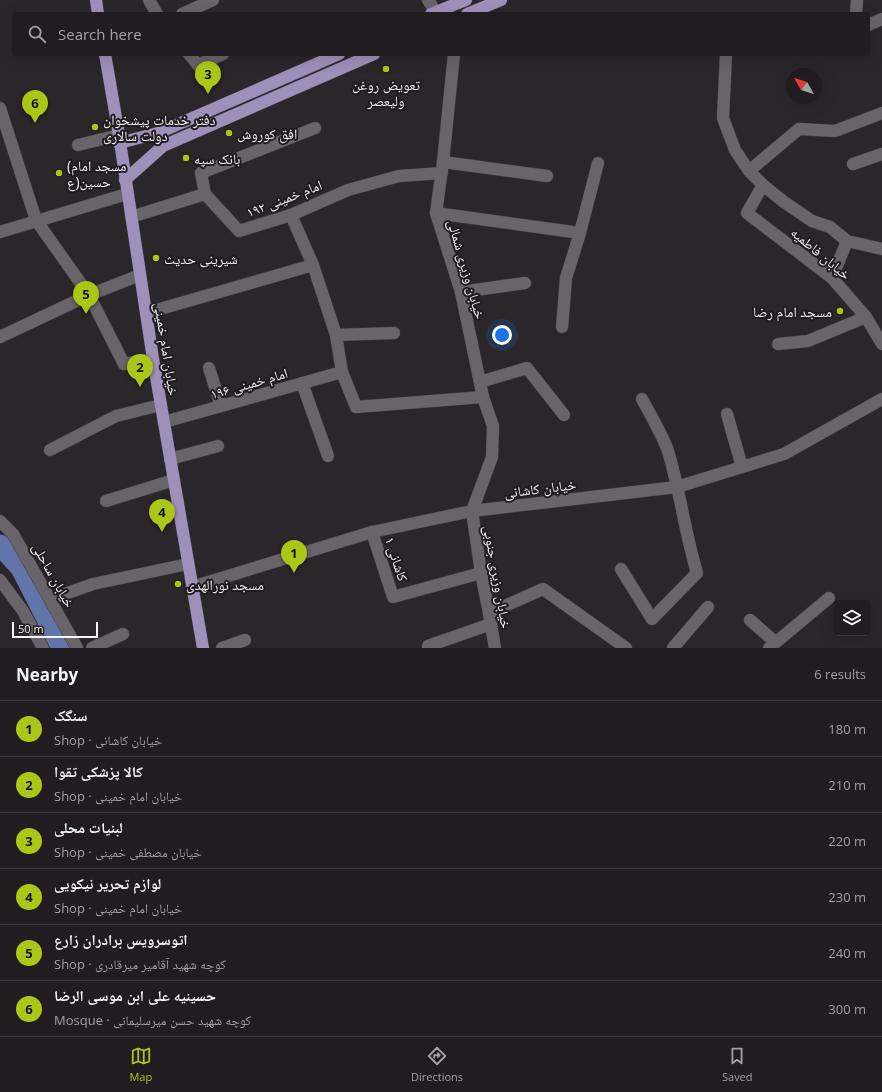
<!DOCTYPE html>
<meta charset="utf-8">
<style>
:root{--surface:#201c20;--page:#2d292d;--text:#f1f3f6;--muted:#a2a1a5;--line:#3d3a3e;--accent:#aac717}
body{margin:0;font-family:"Open Sans","Noto Naskh Arabic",sans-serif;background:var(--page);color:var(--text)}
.controls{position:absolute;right:12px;bottom:12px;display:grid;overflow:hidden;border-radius:4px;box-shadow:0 4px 16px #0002}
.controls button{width:36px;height:36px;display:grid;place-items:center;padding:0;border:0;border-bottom:1px solid var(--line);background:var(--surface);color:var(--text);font:20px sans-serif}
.compass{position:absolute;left:786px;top:68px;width:36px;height:36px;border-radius:50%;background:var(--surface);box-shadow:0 4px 16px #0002;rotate:309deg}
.scale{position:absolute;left:12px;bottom:10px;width:86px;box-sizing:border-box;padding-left:4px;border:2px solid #f6f3f6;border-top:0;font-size:11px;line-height:14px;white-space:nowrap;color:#f6f3f6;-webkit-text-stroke:3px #211c20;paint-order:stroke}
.you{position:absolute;left:502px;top:335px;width:14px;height:14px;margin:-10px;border:3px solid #fff;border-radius:50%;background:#1a73e8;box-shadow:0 0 0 6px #1a73e833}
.badge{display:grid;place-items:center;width:26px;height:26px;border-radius:50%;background:var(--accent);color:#111;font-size:13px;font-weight:700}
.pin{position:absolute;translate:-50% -33px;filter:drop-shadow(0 1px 2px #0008)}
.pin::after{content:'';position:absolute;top:21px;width:14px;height:12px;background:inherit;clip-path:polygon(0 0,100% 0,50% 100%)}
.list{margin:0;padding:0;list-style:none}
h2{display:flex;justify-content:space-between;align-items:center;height:52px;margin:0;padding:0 16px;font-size:17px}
h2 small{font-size:13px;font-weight:400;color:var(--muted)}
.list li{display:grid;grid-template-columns:26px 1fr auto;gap:12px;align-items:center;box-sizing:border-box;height:56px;padding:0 16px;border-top:1px solid var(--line)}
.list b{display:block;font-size:15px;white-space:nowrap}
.list p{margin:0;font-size:13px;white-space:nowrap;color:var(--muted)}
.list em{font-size:13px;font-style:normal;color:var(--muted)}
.icon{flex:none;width:22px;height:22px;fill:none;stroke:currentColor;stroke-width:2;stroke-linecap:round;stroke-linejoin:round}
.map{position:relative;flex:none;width:882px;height:648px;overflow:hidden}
.search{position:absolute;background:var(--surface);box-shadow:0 4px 16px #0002;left:12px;right:12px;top:12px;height:44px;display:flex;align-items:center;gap:10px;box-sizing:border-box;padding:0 14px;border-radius:4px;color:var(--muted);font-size:15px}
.sheet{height:388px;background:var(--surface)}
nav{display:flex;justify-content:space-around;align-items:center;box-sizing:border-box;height:56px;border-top:1px solid var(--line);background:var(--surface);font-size:11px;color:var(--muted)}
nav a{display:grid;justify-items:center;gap:2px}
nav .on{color:var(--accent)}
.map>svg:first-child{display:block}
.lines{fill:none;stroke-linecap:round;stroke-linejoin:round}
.river{stroke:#6275ab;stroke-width:21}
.minor-casing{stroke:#454144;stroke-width:13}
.major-casing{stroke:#454144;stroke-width:13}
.minor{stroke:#696469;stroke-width:12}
.major{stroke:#9f8fbb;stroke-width:12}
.poi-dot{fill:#aac717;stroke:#211c20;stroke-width:1.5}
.labels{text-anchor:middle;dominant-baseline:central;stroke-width:4;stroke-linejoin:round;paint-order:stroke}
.poi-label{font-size:14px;fill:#f6f3f6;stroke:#211c20;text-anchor:start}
.street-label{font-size:14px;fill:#f6f3f6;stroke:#211c20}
</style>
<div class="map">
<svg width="882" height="648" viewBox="0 0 882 648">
<rect width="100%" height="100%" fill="#2a262a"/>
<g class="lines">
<path class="river" d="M0,545l21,23 41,80"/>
<defs>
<g id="minor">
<path d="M149,0l8,14"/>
<path d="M428,0l8,12"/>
<path d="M182,14l31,-14"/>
<path d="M856,14l1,-14"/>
<path d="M868,25l14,-6"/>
<path d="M189,54l9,11 25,-11"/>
<path d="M454,54l-11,108 -7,51 25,79 22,105 10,29 -1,31 -20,54 9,62 8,40 6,35"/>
<path d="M726,54l-3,64 12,32 14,21 14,14 21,17 28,19 18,6 17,14"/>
<path d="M0,108l36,112 53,75 35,69 29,-5"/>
<path d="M78,145l41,-10"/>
<path d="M443,162l104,14"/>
<path d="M853,164l29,-10"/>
<path d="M749,171l50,-42 36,2 47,-18"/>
<path d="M763,185l-16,28 85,65 34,39 16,27"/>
<path d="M205,194l-4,-21 114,-45"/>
<path d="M436,213l144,20"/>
<path d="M291,215l22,50 23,70 6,37 14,35 127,-10"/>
<path d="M131,217l74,-23 34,37 52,-16 57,-25 51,-14 43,-3"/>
<path d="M0,232l127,-38"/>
<path d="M832,278l15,-37 35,8"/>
<path d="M461,292l64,-9"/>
<path d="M146,313l167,-48"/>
<path d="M562,327l4,-49 14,-45 18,-70"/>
<path d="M336,335l58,-2"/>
<path d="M0,337l89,-42 51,-20"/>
<path d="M778,344l30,-3 58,-24"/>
<path d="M209,368l12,38"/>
<path d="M480,382l47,-14 37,47"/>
<path d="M302,383l26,73"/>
<path d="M727,414l15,53"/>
<path d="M164,422l178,-50"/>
<path d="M50,450l66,-34 45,-11"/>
<path d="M170,459l48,-13"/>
<path d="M106,501l68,-21"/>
<path d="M0,521l13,13 64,114"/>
<path d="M372,532l21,65 88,-24"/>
<path d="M621,569l31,50 45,-46c-12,-40 -17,-82 -29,-122 -5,-15 -18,-37 -26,-52"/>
<path d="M0,580l23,31 20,37"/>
<path d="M192,587l180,-55 100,-21 205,-24 107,-33 98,-55"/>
<path d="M51,599l42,-15 95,-20"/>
<path d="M489,613l54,-24 83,59"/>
<path d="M750,620l25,22"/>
<path d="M428,646l63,-22"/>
<path d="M92,648l31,-14"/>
<path d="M222,648l23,-8"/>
<path d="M673,648l35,-41"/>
<path d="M769,648l60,-50"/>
</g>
<g id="major">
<path d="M96,0l2,14"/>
<path d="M431,14l35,-14"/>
<path d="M467,14l34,-14"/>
<path d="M105,54l14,81 34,224 50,289"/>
<path d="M119,143l39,-10 181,-79"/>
<path d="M125,180l38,-34 211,-92"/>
</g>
</defs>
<use href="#minor" class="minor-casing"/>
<use href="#major" class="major-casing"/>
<use href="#minor" class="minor"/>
<use href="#major" class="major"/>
</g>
<g class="poi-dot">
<circle cx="386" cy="69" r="4"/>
<circle cx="95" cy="127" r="4"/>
<circle cx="229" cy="133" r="4"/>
<circle cx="186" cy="158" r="4"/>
<circle cx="59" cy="173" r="4"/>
<circle cx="156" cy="258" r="4"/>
<circle cx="840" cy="311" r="4"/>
<circle cx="178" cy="584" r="4"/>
</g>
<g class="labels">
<g class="poi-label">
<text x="386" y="84" text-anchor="middle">تعویض روغن<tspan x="386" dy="16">ولیعصر</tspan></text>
<text x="103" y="119">دفتر خدمات پیشخوان<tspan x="103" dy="16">دولت سالاری</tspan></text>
<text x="237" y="133">افق کوروش</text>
<text x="194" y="158">بانک سپه</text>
<text x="67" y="165">(مسجد امام<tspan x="67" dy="16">حسین(ع</tspan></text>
<text x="164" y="258">شیرینی حدیث</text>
<text x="832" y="311" text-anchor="end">مسجد امام رضا</text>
<text x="186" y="584">مسجد نورالهدی</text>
</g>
<g class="street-label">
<text transform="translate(284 198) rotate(-21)">امام خمینی ۱۹۲</text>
<text transform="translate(821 253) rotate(40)">خیابان فاطمیه</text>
<text transform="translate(467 269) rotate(74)">خیابان وزیری شمالی</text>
<text transform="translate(167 349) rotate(81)">خیابان امام خمینی</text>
<text transform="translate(249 383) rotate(-16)">امام خمینی ۱۹۶</text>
<text transform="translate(540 488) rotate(-7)">خیابان کاشانی</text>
<text transform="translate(397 559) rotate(72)">کاشانی ۱</text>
<text transform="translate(54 575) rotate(61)">خیابان ساحلی</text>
<text transform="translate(498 577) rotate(80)">خیابان وزیری جنوبی</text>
</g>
</g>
</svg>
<div class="controls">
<button><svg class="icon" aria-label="layers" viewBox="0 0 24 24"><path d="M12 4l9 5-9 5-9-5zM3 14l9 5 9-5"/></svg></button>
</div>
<svg class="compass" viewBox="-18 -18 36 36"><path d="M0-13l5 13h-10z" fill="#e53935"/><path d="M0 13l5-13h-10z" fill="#a2a1a5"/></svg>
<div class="scale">50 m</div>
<div class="you"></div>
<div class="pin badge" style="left:294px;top:573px">1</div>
<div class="pin badge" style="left:140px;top:387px">2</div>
<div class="pin badge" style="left:208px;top:94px">3</div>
<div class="pin badge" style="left:162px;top:532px">4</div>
<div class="pin badge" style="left:86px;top:314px">5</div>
<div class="pin badge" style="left:35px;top:123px">6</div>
<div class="search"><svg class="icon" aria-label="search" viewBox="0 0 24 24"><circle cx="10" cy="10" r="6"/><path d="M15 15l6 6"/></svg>Search here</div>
</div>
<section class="sheet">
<h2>Nearby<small>6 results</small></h2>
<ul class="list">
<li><span class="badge">1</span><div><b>سنگک</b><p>Shop · خیابان کاشانی</p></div><em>180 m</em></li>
<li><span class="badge">2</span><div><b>کالا پزشکی تقوا</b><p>Shop · خیابان امام خمینی</p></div><em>210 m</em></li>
<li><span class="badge">3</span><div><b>لبنیات محلی</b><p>Shop · خیابان مصطفی خمینی</p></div><em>220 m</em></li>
<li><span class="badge">4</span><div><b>لوازم تحریر نیکویی</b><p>Shop · خیابان امام خمینی</p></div><em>230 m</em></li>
<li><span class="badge">5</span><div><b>اتوسرویس برادران زارع</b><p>Shop · کوچه شهید آقامیر میرقادری</p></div><em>240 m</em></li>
<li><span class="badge">6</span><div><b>حسینیه علی ابن موسی الرضا</b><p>Mosque · کوچه شهید حسن میرسلیمانی</p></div><em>300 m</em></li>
</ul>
</section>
<nav>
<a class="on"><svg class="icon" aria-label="map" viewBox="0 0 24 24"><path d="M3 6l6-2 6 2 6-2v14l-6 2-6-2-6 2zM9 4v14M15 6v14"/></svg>Map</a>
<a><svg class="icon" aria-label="directions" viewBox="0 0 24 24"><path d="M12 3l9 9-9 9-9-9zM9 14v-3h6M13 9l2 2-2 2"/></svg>Directions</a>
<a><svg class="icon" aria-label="saved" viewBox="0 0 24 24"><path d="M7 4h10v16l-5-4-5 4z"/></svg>Saved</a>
</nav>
